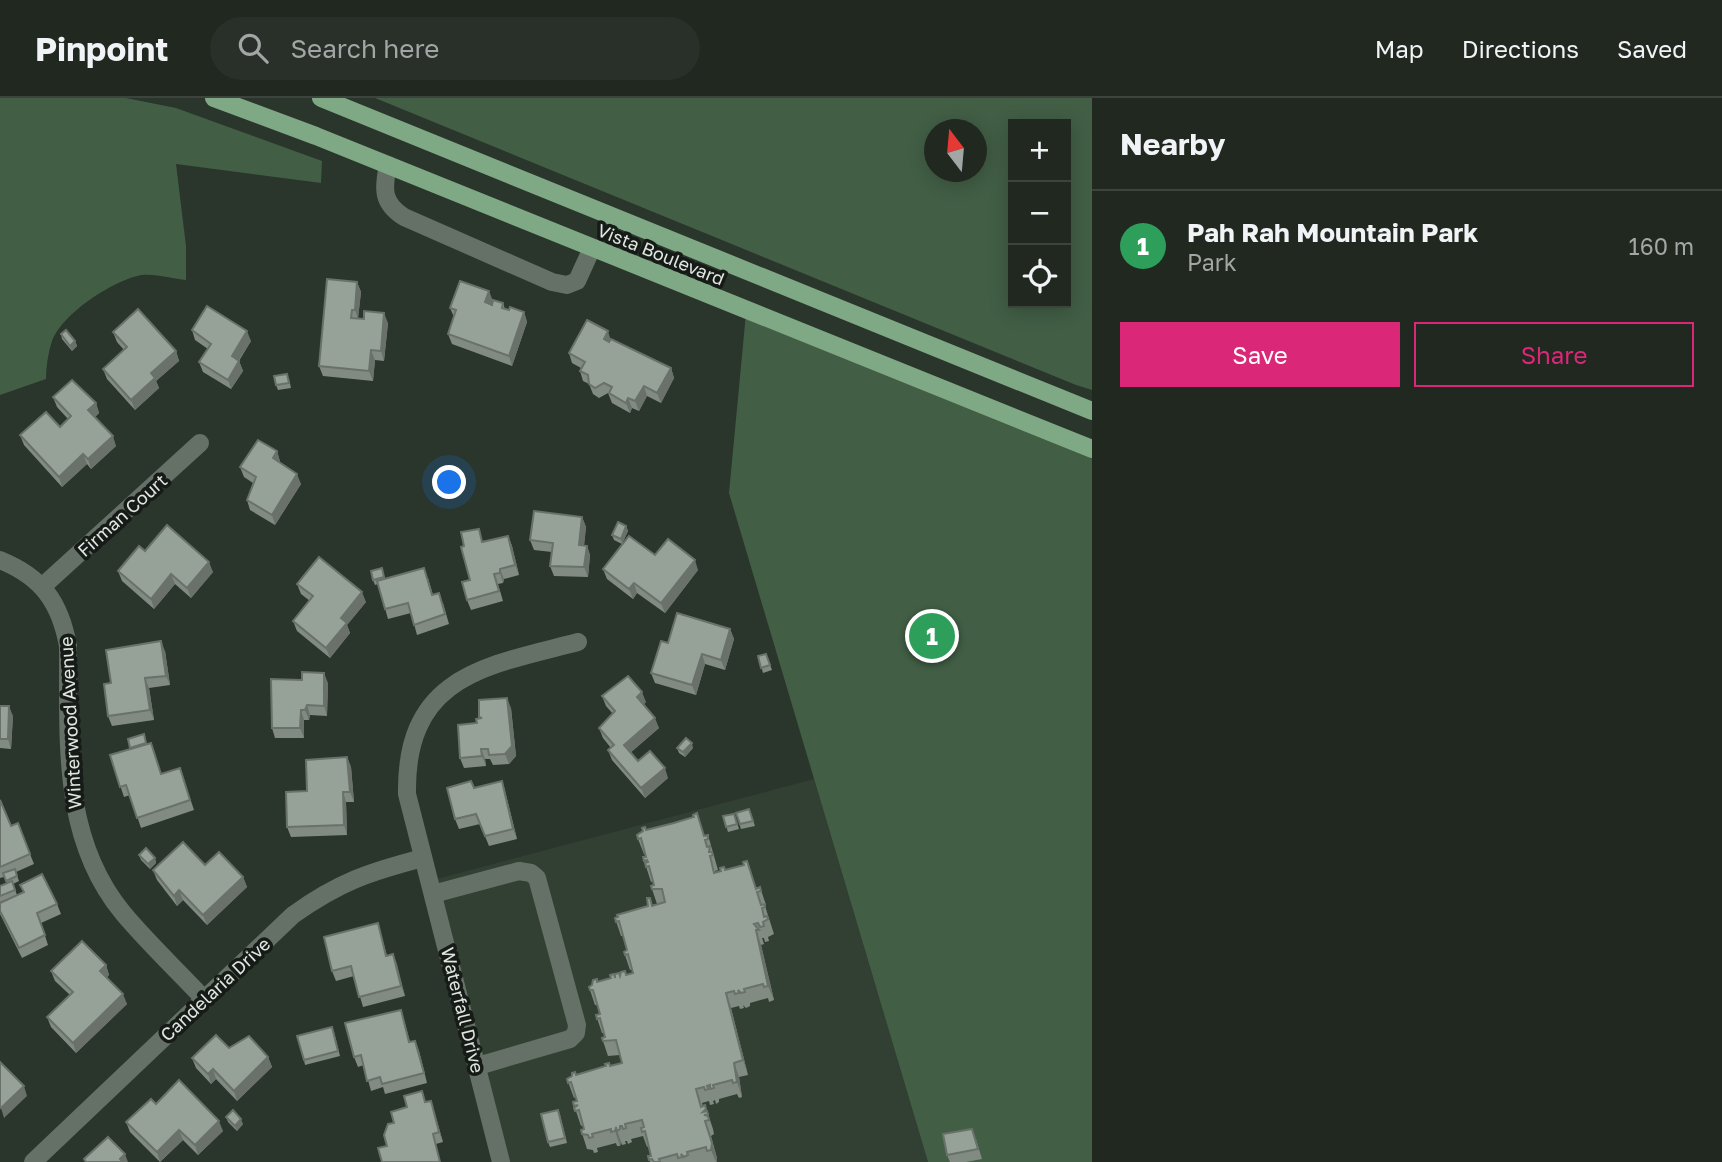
<!DOCTYPE html>
<meta charset="utf-8">
<style>
:root{--surface:#202820;--page:#283029;--text:#f1f3f6;--muted:#a2a6a5;--line:#3d443e;--accent:#db2777}
body{margin:0;font-family:"Golos Text",sans-serif;background:var(--page);color:var(--text)}
.controls{position:absolute;right:21px;top:21px;display:grid;overflow:hidden;border-radius:0px;box-shadow:0 4px 18px #0003}
.controls button{width:63px;height:63px;display:grid;place-items:center;padding:0;border:0;border-bottom:2px solid var(--line);background:var(--surface);color:var(--text);font:35px sans-serif}
.compass{position:absolute;left:924px;top:21px;width:63px;height:63px;border-radius:50%;background:var(--surface);box-shadow:0 4px 18px #0003;rotate:344deg}
.you{position:absolute;left:450px;top:385px;width:24px;height:24px;margin:-18px;border:5px solid #fff;border-radius:50%;background:#1a73e8;box-shadow:0 0 0 10px #1a73e833}
.badge{display:grid;place-items:center;width:46px;height:46px;border-radius:50%;background:var(--accent);color:#fff;font-size:23px;font-weight:700}
.pin{position:absolute;translate:-50% -50%;border:4px solid #fff;box-shadow:0 2px 7px #0006}
.list{margin:0;padding:0;list-style:none}
h2{display:flex;justify-content:space-between;align-items:center;height:91px;margin:0;padding:0 28px;font-size:30px}
h2 small{font-size:23px;font-weight:400;color:var(--muted)}
.list li{display:grid;grid-template-columns:46px 1fr auto;gap:21px;align-items:center;box-sizing:border-box;height:112px;padding:0 28px;border-top:2px solid var(--line)}
.list b{display:block;font-size:26px;white-space:nowrap}
.list p{margin:0;font-size:23px;white-space:nowrap;color:var(--muted)}
.list em{font-size:23px;font-style:normal;color:var(--muted)}
.actions{display:flex;gap:14px;padding:21px 28px}
.actions a{flex:1;padding:16px 0;border:2px solid var(--accent);border-radius:0px;text-align:center;font-size:24px;color:var(--accent)}
.actions .main{background:var(--accent);color:#fff}
.icon{flex:none;width:38px;height:38px;fill:none;stroke:currentColor;stroke-width:2;stroke-linecap:round;stroke-linejoin:round}
.map{position:relative;flex:none;width:1092px;height:1064px;overflow:hidden}
header{display:flex;align-items:center;gap:42px;box-sizing:border-box;height:98px;padding:0 35px;background:var(--surface);border-bottom:2px solid var(--line)}
header strong{font-size:33px}
nav{display:flex;gap:38px;margin-inline-start:auto;font-size:24px}
.search{width:490px;height:63px;background:var(--page);display:flex;align-items:center;gap:18px;box-sizing:border-box;padding:0 24px;border-radius:38px;color:var(--muted);font-size:26px}
main{display:flex}
aside{flex:1;background:var(--surface)}
.map>svg:first-child{display:block}
.built{fill:#314033}
.green{fill:#425e45;fill-rule:evenodd}
.lines{fill:none;stroke-linecap:round;stroke-linejoin:round}
.minor{stroke:#657166;stroke-width:18}
.major{stroke:#7fa884;stroke-width:18}
.wall{fill:#818b82}
.shaded-wall{fill:#69716a}
.building{fill:#96a297;stroke:#69716a;stroke-width:2}
.labels{text-anchor:middle;dominant-baseline:central;stroke-width:7;stroke-linejoin:round;paint-order:stroke}
.street-label{font-size:18px;fill:#e0e7e1;stroke:#161b17}
</style>
<header>
<strong>Pinpoint</strong>
<div class="search"><svg class="icon" aria-label="search" viewBox="0 0 24 24"><circle cx="10" cy="10" r="6"/><path d="M15 15l6 6"/></svg>Search here</div>
<nav><a>Map</a><a>Directions</a><a>Saved</a></nav>
</header>
<main>
<div class="map">
<svg width="1092" height="1064" viewBox="0 0 1092 1064">
<rect width="100%" height="100%" fill="#2a352b"/>
<path class="built" d="M814,681l114,383h-421l-74,-282z"/>
<g class="green">
<path d="M0,0h126l50,10 146,53 -1,22 -145,-19 10,82v34c-14,-1 -35,-8 -49,-4 -27,7 -75,38 -85,65 -4,12 -6,26 -6,38l-46,16z"/>
<path d="M375,0h717v292l-16,-5zM1013,26h53v179h-53zM934,32h42v42h-42z"/>
<path d="M746,215l346,137v712h-164l-199,-669z"/>
</g>
<g class="lines">
<g class="minor">
<path d="M388,67c-5,24 -6,38 16,52l148,65 15,3 10,-4 15,-33"/>
<path d="M0,462c42,17 60,42 68,86 1,92 -8,191 55,267 25,30 54,57 81,86"/>
<path d="M43,488l157,-143"/>
<path d="M433,796l86,-23 12,2 6,5 40,147 -1,8 -6,6 -92,27"/>
<path d="M33,1064l260,-247c46,-33 76,-43 130,-57"/>
<path d="M501,1064l-94,-368c-2,-119 79,-128 171,-152"/>
</g>
<g class="major">
<path d="M214,0l102,38 776,313"/>
<path d="M321,0l771,313"/>
</g>
</g>
<g class="wall">
<path d="M357,184l4,10 -3,26 30,5 -4,38 -9,-1 -2,21 -50,-5 -4,-10z"/>
<path d="M493,203l10,2 2,6 19,3 3,10 -15,44 -60,-22 -4,-10 6,-17 -4,-9z"/>
<path d="M192,232l59,11 -12,20 4,10 -12,18 -28,-17 -4,-10 9,-13 -13,-9z"/>
<path d="M113,234l63,19 3,10 -23,20 3,7 -24,22 -28,-31 -4,-10 21,-19 -7,-8z"/>
<path d="M61,236l14,7 2,5 -5,5 -10,-12z"/>
<path d="M611,241l60,29 3,10 -13,25 -14,-7 -8,15 -7,-3 -2,5 -18,-10 -4,-10 -9,5 -6,-4 -4,-10 -6,-3 -3,-10 1,-3 -9,-5 -3,-10z"/>
<path d="M289,281l2,9 -13,2 -2,-5z"/>
<path d="M53,299l43,6 3,10 -4,4 21,29 -25,23 -4,-5 -25,23 -38,-42 -4,-10 40,-8 8,-8 -11,-12z"/>
<path d="M277,353l3,11 21,22 -26,41 -25,-15 -3,-10 6,-17 -9,-6 -4,-10z"/>
<path d="M582,419l4,10 -2,18 3,1 3,9 -2,22 -34,-1 -4,-10 2,-14 -18,-2 -4,-10z"/>
<path d="M626,428l2,5 -6,13 -8,-4 -2,-5z"/>
<path d="M508,438l4,10 7,29 -15,4 -1,4 -5,1 5,17 -32,9 -4,-10 3,-20 13,-39z"/>
<path d="M145,453l68,21 -22,26 -16,-14 -21,25 -32,-28 -4,-10z"/>
<path d="M655,457l43,15 -33,43 -28,-20 -4,6 -26,-20 -4,-10z"/>
<path d="M382,470l3,11 43,-1 5,17 10,8 6,21 -32,11 -6,-22 -23,6 -10,-35 -3,1 -2,-5z"/>
<path d="M297,486l69,18 -19,23 3,8 -20,25 -33,-27 -4,-10 17,-20 -9,-7z"/>
<path d="M730,531l4,10 -9,31 -20,-6 -9,31 -41,-12 -4,-10z"/>
<path d="M165,553l5,34 -21,3 5,32 -42,6 -4,-10 3,-33z"/>
<path d="M766,556l6,16 -9,3 -5,-17z"/>
<path d="M328,585l-1,33 -17,-1 -1,5h-5v18h-29l-3,-10z"/>
<path d="M602,598l44,6 -3,3 16,23 -28,24 7,9 30,17 -23,20 -33,-38 -4,-10 3,-2 -8,-10 -4,-10 14,-14 -7,-8z"/>
<path d="M0,608l13,10 -2,33 -11,-1z"/>
<path d="M511,610l5,48 -7,8 -16,1 -3,-6h-5l1,7 -22,2 -4,-10 19,-40v-1z"/>
<path d="M147,646l14,30 19,-6 14,42 -53,18 -11,-33 -6,2 -14,-42z"/>
<path d="M677,650h16l-8,9 -6,-4z"/>
<path d="M347,659l4,10 3,35h-8l1,33 -56,2 -4,-10 20,-36z"/>
<path d="M502,683l3,10 12,48 -28,7 -9,-22 -21,5 -4,-10 19,-31z"/>
<path d="M0,702l11,26 19,28 4,10 -18,8 3,9 -6,3 4,11 -17,7v-16l7,-3 -3,-6 -4,1z"/>
<path d="M749,711l6,17 -14,3 -5,-16z"/>
<path d="M734,716l5,15 -11,3 -5,-16z"/>
<path d="M646,732l59,6 3,-1 10,35 -3,1v2l10,-3 32,18 3,-1 5,15 1,4h-1l9,28 -6,3 1,4 -4,1 -1,-4h-2l2,6 -3,1 13,55 -5,2 -1,-4 -18,5v3l-4,2 -3,-3 1,3 -4,1 -1,-3 -8,2 17,67 -9,2 3,20 -3,1 -2,-4 -18,5v3l-3,2 -1,-4 -2,1 1,3 -4,1 -1,-4 -7,2 1,3 2,-1 8,24 1,5 -3,2 6,22v4h-67l-2,-6h3l-2,-10 -2,1 -4,-11 -12,3 1,3 -4,2 -1,-3h-2l1,3 -4,1 -1,-3 -1,4h-3l-1,-3 -19,5 1,4 -4,1 -1,-3 -6,-1 -6,-19 3,-1 -1,-4 -2,1 -8,-24 4,-1 -2,-4 -1,1 -7,-19 10,-4 45,-12 -2,-8 -12,1 -6,-18 3,-1 -1,-4h-2l-6,-18 4,-1 -3,-9h-2l-6,-18 9,-5 35,-9 -1,-4 -2,1 -5,-15 2,-5 -4,-14h-2l-6,-18 33,-12 2,-8 2,7 5,-1 -6,-18 3,-1 -1,-4 -2,1 -8,-25h3l-1,-4 -1,1 -6,-15z"/>
<path d="M139,757l16,3 1,5 -6,6 -9,-9z"/>
<path d="M205,767l38,12 4,10 -40,38 -24,-25 -6,6 -20,-26 -4,-10z"/>
<path d="M0,805l57,1 4,10 -20,9 7,22 -26,13 -22,-44z"/>
<path d="M378,825l9,33 6,-2 12,42 -42,11 -9,-31 -18,5 -4,-10z"/>
<path d="M106,867l3,10 -2,2 20,27 -51,49 -25,-26 -4,-10 23,-22 -15,-14 -4,-10z"/>
<path d="M404,922l6,22 5,-1 4,10 8,32 -42,11 -2,-7 -12,4 -7,-26 -6,2 -4,-10z"/>
<path d="M334,934l6,24 -35,9 -1,-5z"/>
<path d="M229,950l39,9 4,10 -35,34 -21,-22 -5,5 -15,-16 -4,-10z"/>
<path d="M426,1004l8,9 9,31 -7,2 -49,2 7,-23z"/>
<path d="M156,1006l67,27 -25,24 -15,-15 -23,22 -30,-30 -4,-10z"/>
<path d="M560,1017l7,28 -17,4 -2,-5z"/>
<path d="M226,1019l17,7 -6,7 -9,-9z"/>
<path d="M976,1041l6,20 -16,3h-16l-3,-7z"/>
</g>
<g class="shaded-wall">
<path d="M357,184l4,10 -3,27 -3,-9z"/>
<path d="M489,193l4,10 -4,11 -4,-10z"/>
<path d="M524,214l3,10 -15,44 -3,-10z"/>
<path d="M384,215l4,10 -4,38 -3,-10z"/>
<path d="M247,233l4,10 -16,25 -3,-10z"/>
<path d="M608,233l3,10 -4,8 -3,-10z"/>
<path d="M75,243l2,5 -5,5 -2,-5z"/>
<path d="M371,252l4,10 -2,21 -4,-10z"/>
<path d="M176,253l3,10 -23,20 3,7 -24,22 -4,-10 20,-27z"/>
<path d="M239,263l4,10 -12,18 -3,-9z"/>
<path d="M671,270l3,10 -13,25 -4,-10z"/>
<path d="M644,288l3,10 -8,15 -4,-10z"/>
<path d="M628,300l4,10 -2,5 -4,-10z"/>
<path d="M96,305l3,10 -7,7 -4,-10z"/>
<path d="M113,338l3,10 -25,23 -3,-10z"/>
<path d="M277,353l3,10 -4,7 -3,-10z"/>
<path d="M83,356l4,10 -25,23 -3,-10z"/>
<path d="M297,376l4,10 -26,41 -3,-10z"/>
<path d="M582,419l4,10 -3,28 -4,-10z"/>
<path d="M626,428l2,5 -6,13 -1,-5z"/>
<path d="M508,438l4,10 7,29 -4,-10z"/>
<path d="M587,448l3,9 -2,22 -4,-10z"/>
<path d="M695,462l3,10 -33,43 -4,-10z"/>
<path d="M209,464l4,10 -22,26 -4,-10z"/>
<path d="M500,471l4,10 -1,4 -3,-10z"/>
<path d="M171,476l4,10 -21,25 -3,-10z"/>
<path d="M634,485l3,10 -4,6 -4,-10z"/>
<path d="M362,494l4,10 -19,23 3,8 -20,25 -4,-10 15,-30z"/>
<path d="M730,531l4,10 -9,31 -4,-10z"/>
<path d="M161,543l4,10 5,34 -4,-9z"/>
<path d="M702,556l3,10 -9,31 -4,-10z"/>
<path d="M324,575l4,10 -1,33 -3,-10z"/>
<path d="M145,580l4,10 5,32 -4,-10z"/>
<path d="M642,594l4,10 -6,5 -3,-10z"/>
<path d="M507,600l4,10 5,48 -7,8 -4,-10z"/>
<path d="M307,607l3,10 -1,5 -4,-10z"/>
<path d="M9,608l4,10 -2,33 -3,-10z"/>
<path d="M301,612l3,10v18l-4,-10z"/>
<path d="M655,620l4,10 -31,27 -4,-10z"/>
<path d="M692,645l1,5 -8,9 -2,-5z"/>
<path d="M481,651l4,10 1,7 -4,-10z"/>
<path d="M347,659l4,10 3,35 -4,-10z"/>
<path d="M665,670l3,10 -23,20 -4,-10z"/>
<path d="M502,683l3,10 12,48 -4,-10z"/>
<path d="M343,694l3,10 1,33 -3,-10z"/>
<path d="M155,760l1,5 -6,6 -2,-5z"/>
<path d="M243,779l4,10 -40,38 -4,-10z"/>
<path d="M179,792l4,10 -6,6 -3,-10z"/>
<path d="M756,832l5,15 13,55 -6,-14z"/>
<path d="M393,856l4,10 8,32 -4,-10z"/>
<path d="M106,867l3,10 -5,6 -4,-10z"/>
<path d="M726,895l5,15 17,67 -5,-15z"/>
<path d="M123,896l4,10 -51,49 -3,-10z"/>
<path d="M415,943l4,10 8,32 -3,-10z"/>
<path d="M268,959l4,10 -35,34 -3,-10z"/>
<path d="M734,965l5,14 3,20 -5,-15z"/>
<path d="M213,971l3,10 -5,5 -3,-10z"/>
<path d="M24,988l3,10 -23,22 -3,-10z"/>
<path d="M431,1003l3,10 9,31 -4,-10z"/>
<path d="M241,1021l2,5 -6,7 -2,-5z"/>
<path d="M219,1023l4,10 -25,24 -3,-10z"/>
<path d="M705,1023l12,37v4h-1l-5,-12z"/>
<path d="M616,1029l5,15 -1,4 -5,-15z"/>
<path d="M179,1032l4,10 -23,22 -3,-10z"/>
<path d="M125,1056l3,8h-7l-1,-3z"/>
</g>
<g class="building">
<path d="M327,181l30,3 -2,28h-3l-1,8 13,1v-8l20,2 -3,38 -10,-1 -2,21 -50,-5z"/>
<path d="M460,183l29,10 -4,11 7,3 1,-5 10,3 -1,5 7,2 1,-3 14,5 -15,44 -61,-22 8,-24 -6,-2z"/>
<path d="M207,208l40,25 -15,25 7,5 -11,19 -29,-18 12,-18 -19,-14z"/>
<path d="M138,211l38,42 -25,22 4,5 -24,22 -28,-31 24,-22 -14,-15z"/>
<path d="M587,222l21,11 -4,8 5,3 2,-3 60,29 -14,25 -13,-7 -9,15 -7,-3 -2,5 -17,-10 3,-6 -8,-4 -9,5 -6,-4 -1,-9 -8,-4 5,-9 -16,-9z"/>
<path d="M66,232l9,11 -5,5 -9,-12z"/>
<path d="M287,276l2,9 -13,2 -2,-9z"/>
<path d="M72,282l24,23 -8,7 25,26 -25,23 -5,-5 -24,23 -39,-42 26,-23 14,15 11,-11 -18,-19z"/>
<path d="M258,342l19,11 -4,7 24,16 -25,41 -25,-15 9,-23 -16,-10z"/>
<path d="M534,413l48,6 -3,28 8,1 -3,21 -34,-1 3,-23 -23,-3z"/>
<path d="M618,424l8,4 -5,13 -9,-4z"/>
<path d="M167,427l42,37 -22,26 -16,-14 -20,25 -33,-28 21,-25 6,5z"/>
<path d="M479,431l3,13 26,-6 7,29 -15,4v4l-6,1 5,17 -32,9 -5,-18 8,-2 -9,-33 3,-1 -3,-14z"/>
<path d="M629,438l26,19 13,-16 27,21 -34,43 -27,-20 -5,6 -26,-20z"/>
<path d="M319,459l43,35 -21,26 6,5 -21,25 -33,-27 20,-25 -16,-12z"/>
<path d="M382,470l2,9 -11,3 -2,-9z"/>
<path d="M424,470l8,27 7,-2 6,21 -31,11 -6,-22 -23,6 -8,-28z"/>
<path d="M677,515l53,16 -9,31 -19,-6 -10,31 -41,-12 10,-32 7,2z"/>
<path d="M161,543l5,35 -21,2 5,32 -42,6 -4,-32 7,-1 -5,-33z"/>
<path d="M766,556l4,11 -9,3 -3,-12z"/>
<path d="M302,574l22,1v33l-17,-1 -2,5h-4l-1,18h-28l-1,-49 31,1z"/>
<path d="M628,578l14,16 -5,5 18,21 -31,27 14,16 12,-10 15,17 -24,20 -33,-38 6,-5 -15,-17 16,-17 -13,-15z"/>
<path d="M507,600l5,48 -7,8 -16,1 -1,-6h-7l1,7 -22,2 -2,-33 19,-2 -1,-4 6,-1 -3,-1v-17z"/>
<path d="M0,608h9l-1,33h-8z"/>
<path d="M144,636l2,9 -16,5 -2,-9z"/>
<path d="M686,640l6,5 -9,9 -6,-4z"/>
<path d="M151,645l10,31 19,-6 10,32 -53,18 -11,-33 -6,2 -10,-32z"/>
<path d="M347,659l3,35h-7l1,33 -57,2 -1,-35 21,-1 -1,-31z"/>
<path d="M471,683l3,7 28,-7 11,48 -28,7 -9,-22 -21,5 -8,-31z"/>
<path d="M0,702l11,26 7,-3 12,31 -30,13z"/>
<path d="M749,711l4,12 -13,3 -4,-11z"/>
<path d="M697,715l7,23 4,-1v4l-3,1 2,7 3,-1 -1,6h3l1,3 -3,1 4,17 7,-2 -1,-3 4,-1 1,3 19,-5 -1,-3 4,-1 9,28 4,-2 1,4 -4,1 4,13 4,-1v3l-3,1 2,9 3,-1 1,3 -5,3 1,4 -4,1 -2,-4 -4,1 5,6h-3l12,56 -4,1 -1,-3 -19,5 1,3 -4,1 -3,-3 1,3 -4,1 -1,-3 -8,2 17,67 -9,3 3,19 -4,1 -1,-3 -19,5 1,3 -4,1v-4l-3,1 1,3 -3,1 -1,-3 -8,2 5,18 4,-2 1,4 -3,3 4,-1 1,3 -4,1 4,1 1,4 -4,1 7,22 -1,7 -4,1 -1,-4 -19,5 1,3 -4,2 -3,-3 1,3 -4,1 -1,-4 -18,5 1,3h-6l-2,-3 -3,1 -1,-4h3l-6,-25 -3,1 -1,-4 3,-1 -2,-7 -17,4 1,4 -3,1 -1,-3h-2v3l-3,2 -1,-4 -1,4 -4,1v-3l-19,5 1,3 -4,1 -1,-3 -6,-1 -1,-4 3,-1 -5,-19 -4,1 -1,-3 4,-3 -4,1 -1,-4 4,-1 -6,-19 -3,1 -1,-4 5,-3v-3l3,-1 1,3 30,-9 -1,-2 4,-1 1,3 12,-3 -6,-23 -13,1 -1,-3 3,-1 -5,-19 -3,1 -1,-4 4,-1 -7,-24h-3l-1,-3 3,-2 1,-5 4,-1v3l14,-4 -1,-3 4,-1 1,4v-4l4,-1 1,3 1,-4 4,-1 1,4 7,-2 -5,-19 -3,1 -1,-3 3,-2 -8,-29 -3,1 -1,-4 3,-1 -1,-2 31,-9 -1,-8h3l2,8 13,-4 -3,-13h-10l-1,-3 3,-1 -5,-19 -3,1 -1,-4 3,-1 -1,-2 -3,1 -1,-4h3l-5,-19 -3,1 -1,-4 6,-4 -1,-3 3,-1 1,3 28,-7 20,-6 -1,-2z"/>
<path d="M734,716l3,10 -11,3 -3,-11z"/>
<path d="M183,744l22,23 14,-13 24,25 -40,38 -24,-25 -5,6 -21,-26z"/>
<path d="M146,750l9,10 -7,6 -9,-9z"/>
<path d="M15,771l2,7 -11,5 -3,-8z"/>
<path d="M42,776l15,30 -20,9 8,22 -26,13 -19,-37v-8l24,-11 -4,-7z"/>
<path d="M12,783l3,9 -15,6v-10z"/>
<path d="M378,825l8,33 7,-2 8,32 -42,11 -8,-31 -19,5 -8,-34z"/>
<path d="M82,843l24,24 -6,6 23,23 -50,49 -26,-26 26,-25 -22,-21z"/>
<path d="M401,912l8,32 6,-1 9,32 -42,11 -2,-7 -13,4 -6,-26 -7,2 -9,-34z"/>
<path d="M332,929l6,24 -34,9 -7,-24z"/>
<path d="M216,937l13,13 20,-12 19,21 -34,34 -21,-22 -5,5 -16,-16z"/>
<path d="M0,964l24,24 -23,22 -1,-1z"/>
<path d="M179,982l40,41 -24,24 -16,-15 -22,22 -31,-30 25,-23 5,5z"/>
<path d="M422,993l3,11 6,-1 8,31 -6,2 7,28h-58l-4,-14 9,-2 -3,-11 4,-11 6,-1 -3,-11 16,-5 -3,-11z"/>
<path d="M233,1012l8,9 -6,7 -9,-9z"/>
<path d="M558,1012l7,28 -17,4 -7,-28z"/>
<path d="M972,1031l6,20 -31,6 -4,-21z"/>
<path d="M108,1039l17,17 -5,5 2,3h-36l-2,-3z"/>
</g>
<g class="labels">
<g class="street-label">
<text transform="translate(661 156) rotate(22)">Vista Boulevard</text>
<text transform="translate(122 417) rotate(-42)">Firman Court</text>
<text transform="translate(70 625) rotate(-93)">Winterwood Avenue</text>
<text transform="translate(215 891) rotate(-43)">Candelaria Drive</text>
<text transform="translate(463 912) rotate(76)">Waterfall Drive</text>
</g>
</g>
</svg>
<div class="controls">
<button>+</button>
<button>−</button>
<button><svg class="icon" aria-label="locate" viewBox="0 0 24 24"><circle cx="12" cy="12" r="6"/><path d="M12 2v4M12 18v4M2 12h4M18 12h4"/></svg></button>
</div>
<svg class="compass" viewBox="-18 -18 36 36"><path d="M0-13l5 13h-10z" fill="#e53935"/><path d="M0 13l5-13h-10z" fill="#a2a6a5"/></svg>
<div class="you"></div>
<div class="pin badge" style="left:932px;top:538px;background:#2e9e5b">1</div>
</div>
<aside>
<h2>Nearby<small></small></h2>
<ul class="list">
<li><span class="badge" style="background:#2e9e5b">1</span><div><b>Pah Rah Mountain Park</b><p>Park</p></div><em>160 m</em></li>
</ul>
<div class="actions"><a class="main">Save</a><a>Share</a></div>
</aside>
</main>
